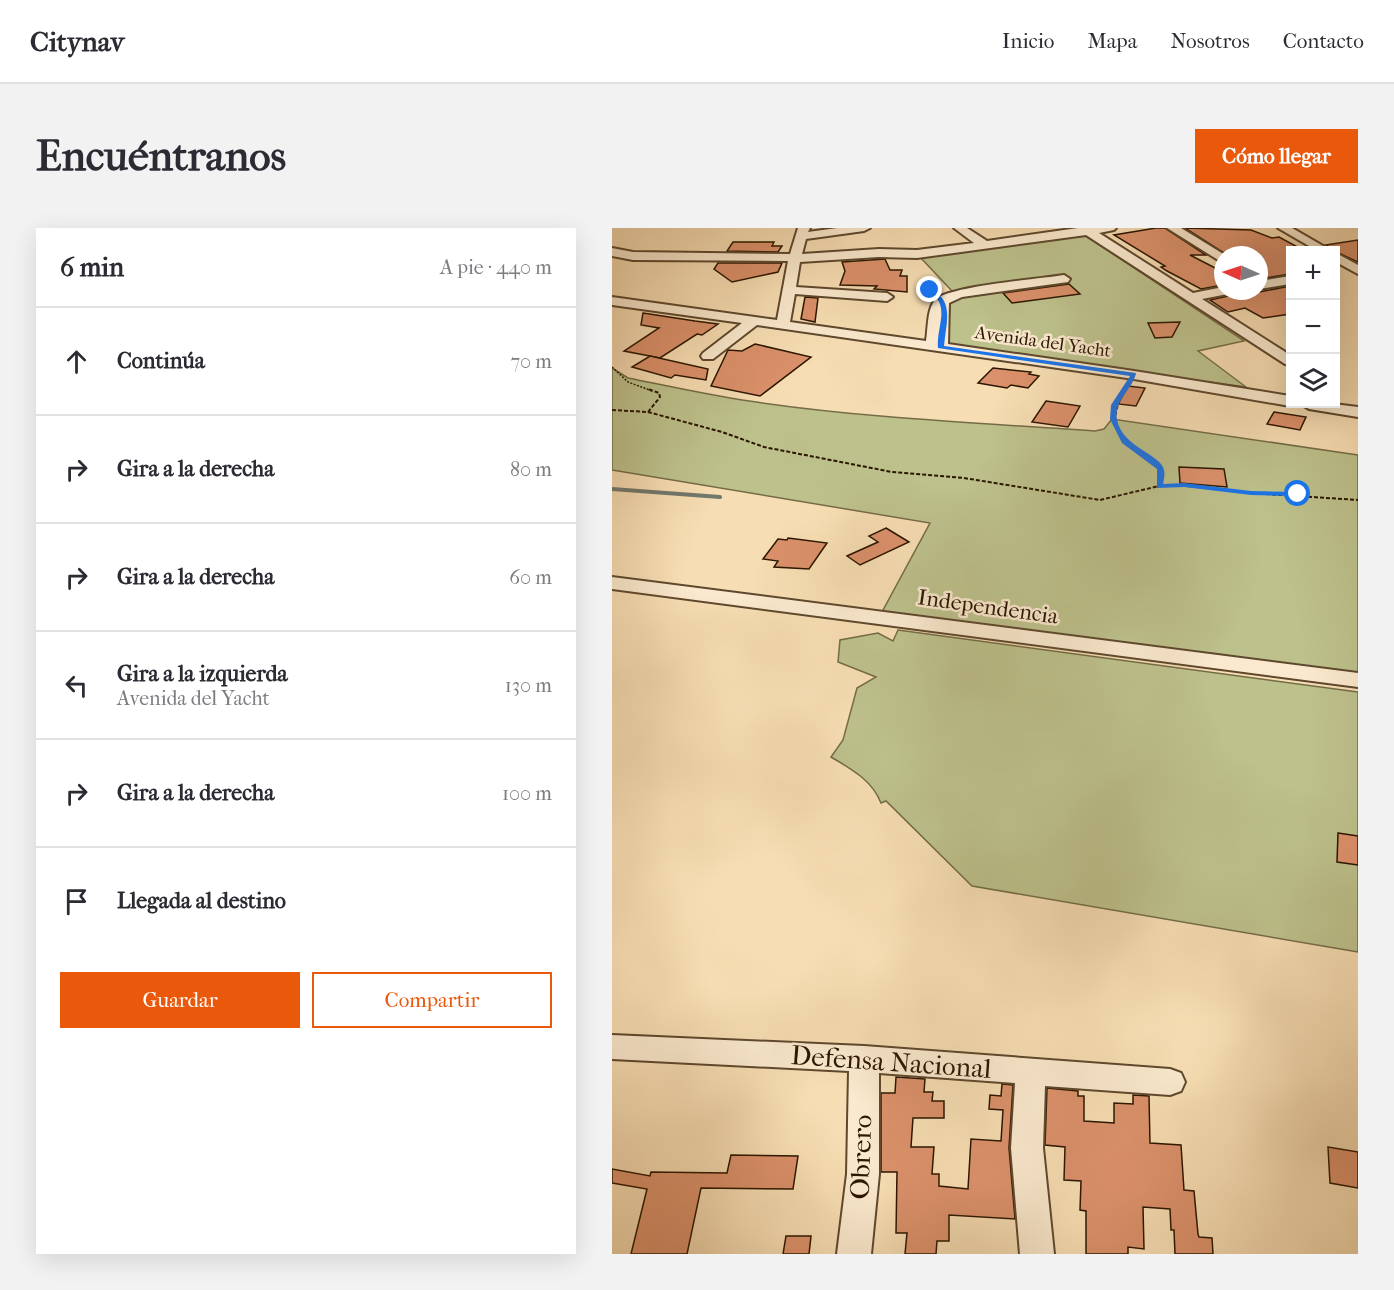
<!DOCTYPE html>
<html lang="es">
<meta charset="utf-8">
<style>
:root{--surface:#fff;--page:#f2f2f3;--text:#2b2b33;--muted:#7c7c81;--line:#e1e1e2;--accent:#ea580c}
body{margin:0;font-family:"IM FELL French Canon",serif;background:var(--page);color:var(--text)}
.controls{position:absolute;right:18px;top:18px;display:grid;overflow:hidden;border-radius:0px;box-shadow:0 6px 24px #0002}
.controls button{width:54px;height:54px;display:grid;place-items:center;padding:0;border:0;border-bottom:2px solid var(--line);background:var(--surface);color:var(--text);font:30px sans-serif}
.compass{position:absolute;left:602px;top:18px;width:54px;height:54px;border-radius:50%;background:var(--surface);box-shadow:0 6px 24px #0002;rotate:273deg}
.stop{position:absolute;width:18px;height:18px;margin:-14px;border:4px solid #1a73e8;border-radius:50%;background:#fff}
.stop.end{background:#1a73e8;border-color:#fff;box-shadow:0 2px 6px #0008}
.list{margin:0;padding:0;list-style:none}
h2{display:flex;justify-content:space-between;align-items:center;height:78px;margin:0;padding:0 24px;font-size:26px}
h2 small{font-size:20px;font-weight:400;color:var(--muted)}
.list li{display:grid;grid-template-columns:39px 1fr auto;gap:18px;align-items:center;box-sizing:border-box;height:108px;padding:0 24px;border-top:2px solid var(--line)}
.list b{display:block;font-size:22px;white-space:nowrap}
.list p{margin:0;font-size:20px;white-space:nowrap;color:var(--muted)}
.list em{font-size:20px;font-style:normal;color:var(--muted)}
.actions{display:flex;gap:12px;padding:18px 24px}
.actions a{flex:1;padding:14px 0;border:2px solid var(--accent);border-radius:0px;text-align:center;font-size:21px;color:var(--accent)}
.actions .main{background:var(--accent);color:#fff}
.icon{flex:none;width:33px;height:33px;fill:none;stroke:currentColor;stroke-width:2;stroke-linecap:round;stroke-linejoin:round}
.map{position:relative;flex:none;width:746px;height:1026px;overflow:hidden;border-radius:0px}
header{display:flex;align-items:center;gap:36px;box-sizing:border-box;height:84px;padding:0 30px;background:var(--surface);border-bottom:2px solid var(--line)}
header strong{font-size:28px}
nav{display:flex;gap:33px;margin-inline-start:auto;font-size:21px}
.intro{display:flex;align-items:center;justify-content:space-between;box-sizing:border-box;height:144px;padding:0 36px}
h1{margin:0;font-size:42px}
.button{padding:15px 27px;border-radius:0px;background:var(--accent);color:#fff;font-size:21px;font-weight:700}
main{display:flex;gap:36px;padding:0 36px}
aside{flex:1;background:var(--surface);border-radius:0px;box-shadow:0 6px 24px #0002}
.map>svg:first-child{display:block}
.green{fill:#bdc18c;stroke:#746c46;stroke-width:1.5}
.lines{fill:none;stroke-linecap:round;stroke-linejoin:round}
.stream{stroke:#71786d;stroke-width:4}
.building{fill:#db916b;stroke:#2b1600;stroke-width:1.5}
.minor-casing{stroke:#5e482d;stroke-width:4}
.path-far1{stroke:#2b1600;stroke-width:1.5;stroke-dasharray:2 1.5;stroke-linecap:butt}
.path{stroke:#2b1600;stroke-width:2;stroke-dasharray:4 2;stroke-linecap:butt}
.minor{fill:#fae9ce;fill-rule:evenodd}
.route{fill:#1a73e8}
.labels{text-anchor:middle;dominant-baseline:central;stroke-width:5;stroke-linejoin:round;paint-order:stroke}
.far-street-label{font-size:18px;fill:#2b1600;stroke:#fae9ce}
.street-label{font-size:22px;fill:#2b1600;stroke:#fae9ce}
.near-street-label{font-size:27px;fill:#2b1600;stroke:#fae9ce}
</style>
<header>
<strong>Citynav</strong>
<nav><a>Inicio</a><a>Mapa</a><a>Nosotros</a><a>Contacto</a></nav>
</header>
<div class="intro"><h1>Encuéntranos</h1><a class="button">Cómo llegar</a></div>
<main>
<aside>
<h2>6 min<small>A pie · 440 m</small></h2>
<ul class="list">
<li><svg class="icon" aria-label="ahead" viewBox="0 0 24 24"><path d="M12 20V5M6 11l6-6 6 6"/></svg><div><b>Continúa</b></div><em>70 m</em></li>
<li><svg class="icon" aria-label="right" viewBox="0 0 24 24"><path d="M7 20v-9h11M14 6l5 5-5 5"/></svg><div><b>Gira a la derecha</b></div><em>80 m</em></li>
<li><svg class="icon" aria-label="right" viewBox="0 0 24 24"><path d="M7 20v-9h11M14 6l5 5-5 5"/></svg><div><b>Gira a la derecha</b></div><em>60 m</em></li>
<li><svg class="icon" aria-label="left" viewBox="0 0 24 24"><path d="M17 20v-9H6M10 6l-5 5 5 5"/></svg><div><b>Gira a la izquierda</b><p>Avenida del Yacht</p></div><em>130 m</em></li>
<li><svg class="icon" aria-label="right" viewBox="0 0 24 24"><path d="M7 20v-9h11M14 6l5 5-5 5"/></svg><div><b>Gira a la derecha</b></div><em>100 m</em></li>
<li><svg class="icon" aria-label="arrive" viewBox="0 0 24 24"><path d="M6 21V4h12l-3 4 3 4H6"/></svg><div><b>Llegada al destino</b></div></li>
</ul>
<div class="actions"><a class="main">Guardar</a><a>Compartir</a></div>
</aside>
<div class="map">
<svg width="746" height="1026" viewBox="0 0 746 1026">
<rect width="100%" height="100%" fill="#f7ddb3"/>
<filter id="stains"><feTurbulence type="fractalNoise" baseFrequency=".00333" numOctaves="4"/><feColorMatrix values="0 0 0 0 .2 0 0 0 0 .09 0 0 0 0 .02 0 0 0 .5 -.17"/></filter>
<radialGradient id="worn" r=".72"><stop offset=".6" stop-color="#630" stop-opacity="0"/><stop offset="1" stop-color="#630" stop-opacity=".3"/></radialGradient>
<g class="green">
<path d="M471,6l161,107 -46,10 48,36 -303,-41 8,-56 -32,-34z"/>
<path d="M0,140l16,10c40,8 80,17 121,23 114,17 231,22 346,30l9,-2 8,-10 246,36v221l-476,-64 48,-89 -318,-53z"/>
<path d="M286,402l460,62v260l-386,-66 -86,-85 -5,2c-9,-23 -30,-34 -50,-46l12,-17 14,-52 19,-11 -38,-15 2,-22 38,-7 15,8z"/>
</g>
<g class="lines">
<path class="stream" d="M0,261l108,8"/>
</g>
<g class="building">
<path d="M544,0h9l41,27h-16l33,17v13l-22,4 -34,-18 -6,-4 4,-1 -51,-31z"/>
<path d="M573,0l66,2 21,8 7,-1 24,13h-13v24l-31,5v-24h-32z"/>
<path d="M746,12v22l-26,-12 -6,-5z"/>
<path d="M121,14h41l-2,4h10l-4,6 -51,-1z"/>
<path d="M273,31l5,11h12l-2,6h7v16l-33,-3 3,-3 -37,-1 5,-14 -3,-9z"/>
<path d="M106,35h64l-4,9 -46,10 -18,-13z"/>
<path d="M457,56l11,10 -68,9 -9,-10z"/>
<path d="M678,58v28l-27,4 -18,-10 -17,4 -18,-12 18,-4 4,-5 27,1z"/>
<path d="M193,69l13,1 -3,24 -14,-3z"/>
<path d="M31,85l52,8 23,3 -16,11 -5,-1 -37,24 -36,-7 35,-23 -18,-3z"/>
<path d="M568,94l-8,15 -17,1 -7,-15z"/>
<path d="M143,116l56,13 -51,39 -49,-10 17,-36 14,1z"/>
<path d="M38,128l58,13 -2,11 -31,-5 -4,3 -39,-11z"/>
<path d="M381,140l38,4 -2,2 10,2 -11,12 -17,-3 -4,3 -29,-5z"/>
<path d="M516,158l17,2 -9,18 -18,-2z"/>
<path d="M434,173l34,5 -12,21 -36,-5z"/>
<path d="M662,184l32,5 -6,13 -33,-6z"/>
<path d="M567,239l45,2 3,18 -47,-4z"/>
<path d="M274,300l23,14 -49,23 -13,-9 31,-14 -9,-6z"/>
<path d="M176,310l39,5 -18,26 -35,-2 4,-6 -15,-2 15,-20 9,1z"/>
<path d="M726,605l20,3v29l-21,-3z"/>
<path d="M284,849l29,2 -1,13h9l-1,9h12v17h-31l-2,29h23l-2,27h7v12l29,3 3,-50 30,2 2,-31 -14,-1 1,-14 11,1 1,-12 11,1 -4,63 6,71 -66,-4v26h-12l-1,13h-31l2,-21h-11l1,-61h-16v-79h14z"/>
<path d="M435,860l31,3v5h6v25l30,2v-20l19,1v-9l16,1 1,47 31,2 3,45 10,1 4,43 1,3 13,1 1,16h-38l-1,-24h-3l-1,-21 -27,-2 1,42 -16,-2v7h-42v-43l-6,-1 1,-29 -17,-1 1,-33 -20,-2z"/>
<path d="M716,919l30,5v36l-28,-5z"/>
<path d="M119,927l67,1 -5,33 -92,-1 -14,66h-56l16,-65 -35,-6v-14l38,7 1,-4 76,1z"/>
<path d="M174,1008h25l-2,18h-26z"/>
</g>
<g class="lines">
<defs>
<g id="minor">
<path d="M186,0h12l-2,4 29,-4h33l-6,3 -58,8 -4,15 77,-5 38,1 57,-7 -20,-15h13l20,13 91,-13h38l-2,2 -15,3 94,60 30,-6v4h7l-2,3 -26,5 88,56v10l-5,-1 -199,-129 -169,23 -38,-1 -79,5 -4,25 91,6 6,4 -6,4 -92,-7 -5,28 136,19c2,-11 1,-32 9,-41 13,-14 105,-21 129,-25l6,4 -2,3 -106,15 -13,6 -1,41 186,27 156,25v8h6l-6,2 -156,-27 -377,-54 -44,34h-10l-2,-3 2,-3 39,-30 -130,-18v-8l165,23 11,-59 -155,-1 -21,-4v-8l21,4 157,2z"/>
<path d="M555,0h14l44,27 -2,8z"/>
<path d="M666,0h14l38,22h-14z"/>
<path d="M724,25l22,12v9l-22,-12z"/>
<path d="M678,48v8l-31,5v-8z"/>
<path d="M689,176h33l24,3v10l-49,-8z"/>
<path d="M0,349l746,96v14l-746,-98z"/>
<path d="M0,807l252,11 306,23 11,4 4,9 -4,9 -11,4 -125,-9 -2,62 11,106h-34l-9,-106 4,-65 -136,-10v101l-8,80h-34l10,-80 2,-103 -237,-12z"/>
</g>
</defs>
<use href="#minor" class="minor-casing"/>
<g class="path-far1">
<path d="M0,139l16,15 24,9"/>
<path d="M512,163l2,-4"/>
</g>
<g class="path">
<path d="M513,161c-26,49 5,49 35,79v18"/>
<path d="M0,182l36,2 74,20 42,15 128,25 72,6 136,22 59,-14 19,-1 73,8 107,7"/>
<path d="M36,184l12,-15 -1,-4 -11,-4"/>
</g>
<use href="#minor" class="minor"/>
</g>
<path class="route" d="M318,61c25,11 16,34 14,57l192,27c-3,16 -23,28 -19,47 6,28 44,34 47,50 1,4 0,10 -1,14l21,-1 67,8 47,1 4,2 -4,2 -47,-1 -67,-8 -27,1v-19l-35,-26 -12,-24 1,-14 19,-29 -192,-28c-2,-22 14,-43 -10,-57z"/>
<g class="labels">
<g class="far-street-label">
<text transform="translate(431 114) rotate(8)">Avenida del Yacht</text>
</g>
<g class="street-label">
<text transform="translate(376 379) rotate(8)">Independencia</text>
</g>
<g class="near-street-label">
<text transform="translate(279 834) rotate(4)">Defensa Nacional</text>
<text transform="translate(249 929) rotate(-88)">Obrero</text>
</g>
</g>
<rect width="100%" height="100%" filter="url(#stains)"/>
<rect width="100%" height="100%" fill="url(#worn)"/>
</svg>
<div class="controls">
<button>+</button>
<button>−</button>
<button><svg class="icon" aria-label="layers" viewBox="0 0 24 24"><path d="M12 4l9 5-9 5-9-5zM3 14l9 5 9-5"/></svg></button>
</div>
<svg class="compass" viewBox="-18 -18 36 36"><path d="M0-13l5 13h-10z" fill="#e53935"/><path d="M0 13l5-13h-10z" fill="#7c7c81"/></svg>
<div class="stop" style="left:686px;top:266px"></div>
<div class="stop end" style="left:318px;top:62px"></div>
</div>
</main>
